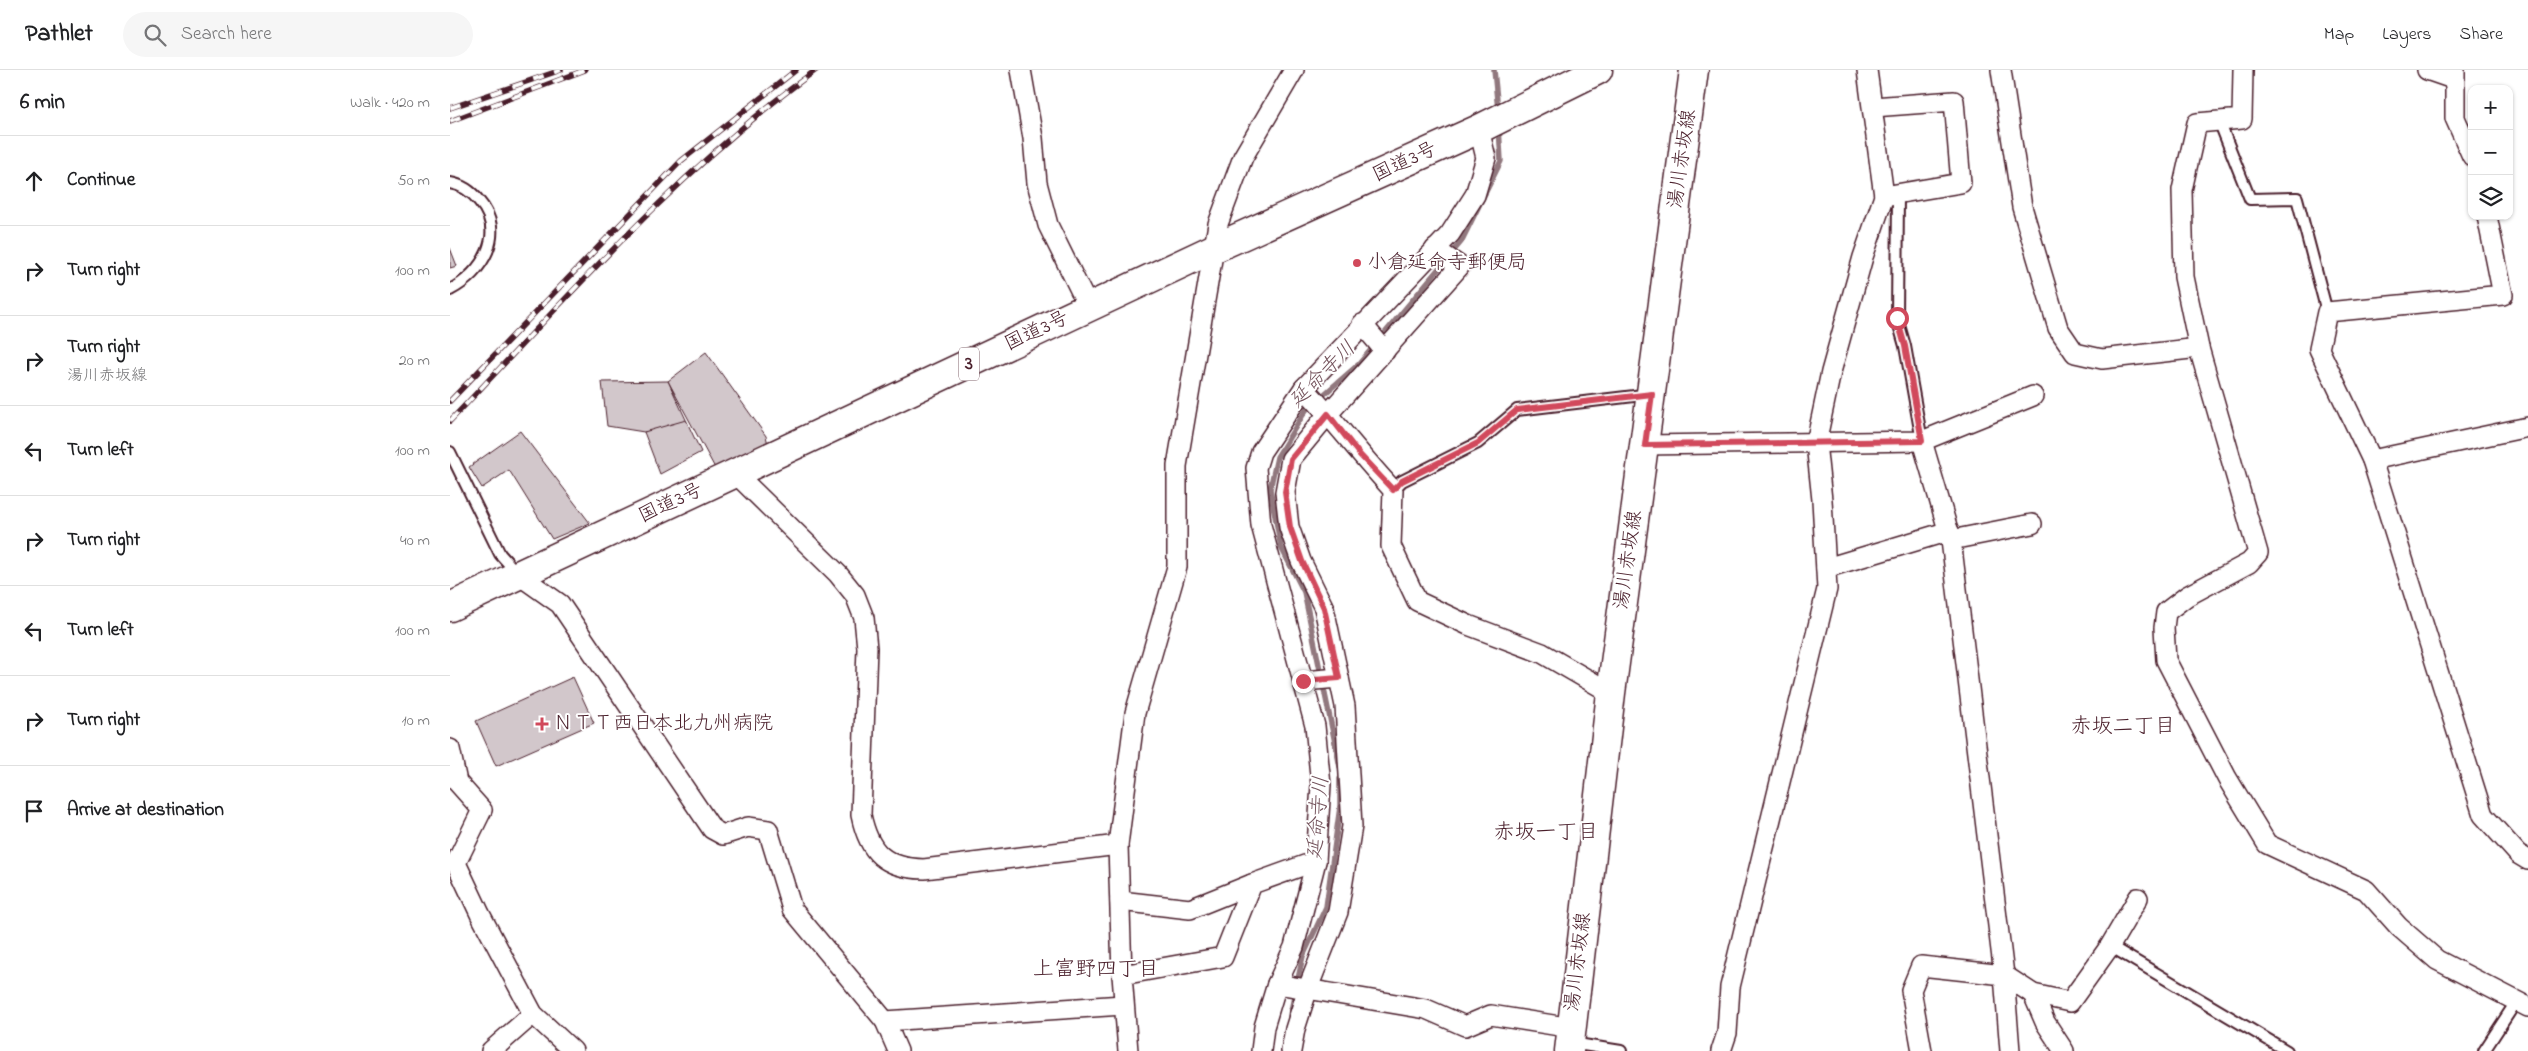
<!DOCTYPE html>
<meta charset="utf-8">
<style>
:root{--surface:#fff;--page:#f6f6f6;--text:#202124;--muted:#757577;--line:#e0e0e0}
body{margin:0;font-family:"Indie Flower","Klee One",sans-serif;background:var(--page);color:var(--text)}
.controls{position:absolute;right:15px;top:15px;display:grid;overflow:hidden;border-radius:10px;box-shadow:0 1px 4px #0004}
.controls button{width:45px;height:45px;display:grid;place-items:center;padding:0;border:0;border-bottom:1px solid var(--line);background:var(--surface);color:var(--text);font:25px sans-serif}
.stop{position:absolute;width:15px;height:15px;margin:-11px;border:4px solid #d1495b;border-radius:50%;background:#fff}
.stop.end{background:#d1495b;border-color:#fff;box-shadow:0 1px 5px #0008}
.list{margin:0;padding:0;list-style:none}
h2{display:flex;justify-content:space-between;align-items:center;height:65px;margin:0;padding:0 20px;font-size:21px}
h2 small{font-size:16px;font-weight:400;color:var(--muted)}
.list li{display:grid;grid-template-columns:32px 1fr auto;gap:15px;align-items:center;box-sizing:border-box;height:90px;padding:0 20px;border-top:1px solid var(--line)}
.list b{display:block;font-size:19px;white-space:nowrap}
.list p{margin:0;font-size:16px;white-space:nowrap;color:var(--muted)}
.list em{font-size:16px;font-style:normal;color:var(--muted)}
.icon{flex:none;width:28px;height:28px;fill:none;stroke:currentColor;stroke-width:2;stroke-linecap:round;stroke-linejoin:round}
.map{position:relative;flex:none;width:2078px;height:981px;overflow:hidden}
header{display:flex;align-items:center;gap:30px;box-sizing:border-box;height:70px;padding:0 25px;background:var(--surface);border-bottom:1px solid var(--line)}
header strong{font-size:24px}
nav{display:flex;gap:28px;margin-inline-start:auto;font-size:18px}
.search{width:350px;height:45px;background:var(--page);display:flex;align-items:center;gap:12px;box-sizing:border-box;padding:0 18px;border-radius:28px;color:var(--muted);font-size:19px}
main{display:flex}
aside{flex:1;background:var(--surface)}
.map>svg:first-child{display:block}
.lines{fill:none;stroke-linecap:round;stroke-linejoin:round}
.stream{stroke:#91787e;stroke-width:5.5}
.building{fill:#d2c7cb;stroke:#4a1f2b}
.service-casing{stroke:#4a1f2b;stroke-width:14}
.minor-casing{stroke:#4a1f2b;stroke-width:22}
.secondary-casing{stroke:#4a1f2b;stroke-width:31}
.trunk-casing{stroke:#4a1f2b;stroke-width:31}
.service{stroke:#fff;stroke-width:10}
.minor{stroke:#fff;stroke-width:19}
.secondary{stroke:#fff;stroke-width:28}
.trunk{stroke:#fff;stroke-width:28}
.rail-casing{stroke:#4a1f2b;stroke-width:5.5}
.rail{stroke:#fff;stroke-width:4;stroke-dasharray:11;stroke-linecap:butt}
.route{stroke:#d1495b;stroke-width:6}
.poi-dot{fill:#d1495b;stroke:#fff;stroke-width:2}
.labels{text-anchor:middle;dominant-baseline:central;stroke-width:4;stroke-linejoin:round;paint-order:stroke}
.shield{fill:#fff;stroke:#80626b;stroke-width:1}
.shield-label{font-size:19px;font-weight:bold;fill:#4a1f2b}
.street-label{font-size:20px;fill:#4a1f2b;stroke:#fff}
.poi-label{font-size:20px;fill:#4a1f2b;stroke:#fff;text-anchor:start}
.water-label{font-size:21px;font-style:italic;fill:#74535c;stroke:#fff}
.neighbourhood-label{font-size:21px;fill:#4a1f2b;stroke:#fff}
</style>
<header>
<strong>Pathlet</strong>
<div class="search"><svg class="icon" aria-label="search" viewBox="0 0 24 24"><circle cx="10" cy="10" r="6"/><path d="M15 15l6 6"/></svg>Search here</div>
<nav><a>Map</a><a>Layers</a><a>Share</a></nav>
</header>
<main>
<aside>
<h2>6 min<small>Walk · 420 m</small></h2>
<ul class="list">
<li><svg class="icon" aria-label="ahead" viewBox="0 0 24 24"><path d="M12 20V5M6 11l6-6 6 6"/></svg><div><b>Continue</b></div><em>50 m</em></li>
<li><svg class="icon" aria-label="right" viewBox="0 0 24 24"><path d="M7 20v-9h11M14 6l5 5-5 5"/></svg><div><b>Turn right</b></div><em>100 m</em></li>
<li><svg class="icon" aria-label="right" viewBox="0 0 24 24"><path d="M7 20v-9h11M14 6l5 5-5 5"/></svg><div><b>Turn right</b><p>湯川赤坂線</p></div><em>20 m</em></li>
<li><svg class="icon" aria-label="left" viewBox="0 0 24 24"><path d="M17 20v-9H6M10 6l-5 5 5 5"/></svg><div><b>Turn left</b></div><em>100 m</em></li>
<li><svg class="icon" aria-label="right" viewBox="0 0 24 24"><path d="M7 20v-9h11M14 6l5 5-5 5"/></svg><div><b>Turn right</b></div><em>40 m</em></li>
<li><svg class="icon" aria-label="left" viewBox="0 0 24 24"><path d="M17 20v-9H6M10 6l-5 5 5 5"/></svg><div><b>Turn left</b></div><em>100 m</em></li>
<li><svg class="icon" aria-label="right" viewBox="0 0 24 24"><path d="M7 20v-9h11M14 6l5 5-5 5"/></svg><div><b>Turn right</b></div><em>10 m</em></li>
<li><svg class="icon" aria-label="arrive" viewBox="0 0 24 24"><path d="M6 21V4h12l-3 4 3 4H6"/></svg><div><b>Arrive at destination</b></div></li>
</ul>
</aside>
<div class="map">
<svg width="2078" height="981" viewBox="0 0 2078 981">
<rect width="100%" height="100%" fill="#fff"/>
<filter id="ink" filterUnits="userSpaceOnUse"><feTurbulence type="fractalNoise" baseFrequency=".02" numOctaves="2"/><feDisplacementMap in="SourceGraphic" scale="10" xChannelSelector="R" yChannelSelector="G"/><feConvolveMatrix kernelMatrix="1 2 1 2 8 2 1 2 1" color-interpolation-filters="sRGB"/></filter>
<g filter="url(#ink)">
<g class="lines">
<g class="stream">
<path d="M1044,0l4,40"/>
<path d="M890,697l-36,-175 -23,-45 -11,-58 7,-32 29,-47 53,-46 102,-122 40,-81 -2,-34"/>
<path d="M840,945l13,-59 23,-49 14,-100v-28"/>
</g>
</g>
<g class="building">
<path d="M0,178l7,18 -7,2z"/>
<path d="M256,282l60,84 5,21 -49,24 -54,-100z"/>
<path d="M218,311l20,43 -44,8 -37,-6 -5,-44z"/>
<path d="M236,350l15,32 -41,22 -16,-42z"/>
<path d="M70,361l70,92 -38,16 -43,-69 -27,18 -13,-21z"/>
<path d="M123,607l21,46 -98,43 -20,-45z"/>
</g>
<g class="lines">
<defs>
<g id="service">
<path d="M1769,51l31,78 47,-1 30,114"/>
<path d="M0,113c12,2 22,9 29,18 28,32 4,72 -29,89"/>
<path d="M1448,124l-1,124 8,28 17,95"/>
<path d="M0,382l50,102 17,19"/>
<path d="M943,420l9,-9 76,-38 39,-33 134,-16"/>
<path d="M1660,876l177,105"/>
<path d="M1121,973l50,8"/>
<path d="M2034,981l32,-49"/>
</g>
<g id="minor">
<path d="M571,0l12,68 4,45 11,42 41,83"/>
<path d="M1551,0l21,137 36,121 17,25 27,6 97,-11"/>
<path d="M1793,0l-1,49 -45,4 -15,67 2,87 15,71 59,205 -9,10 -62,33 -21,16 -2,16 2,32 61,118 40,66 99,46 33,37 38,33 91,47"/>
<path d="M1977,0l26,9"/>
<path d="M2005,0v48l17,38"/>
<path d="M1423,37l81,-6 7,82 -77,13"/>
<path d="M2037,146l16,79 -176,17 -8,37 53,111 111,355 35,39 10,6"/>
<path d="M912,254l23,27"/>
<path d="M854,318c31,33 58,69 89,102l-2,56 26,55 51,24 74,28 69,40"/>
<path d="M1472,371l29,99 53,435 6,76"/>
<path d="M1195,375l277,-4 111,-45"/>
<path d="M1922,390l156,-33"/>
<path d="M286,404l102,100 17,21 9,23 3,30 -6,167c8,38 24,53 63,54l194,-24"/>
<path d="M1501,470l81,-16"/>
<path d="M1376,498l123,-37"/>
<path d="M69,505l41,29 152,225 11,6 25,-8 20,3 24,79 93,112 13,30"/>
<path d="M853,611l36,-3"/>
<path d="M0,679l7,33 25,28 -26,53 24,51 53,100 40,37"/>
<path d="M670,831l70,8 62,-25"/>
<path d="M672,905l101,-18 29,-73 64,-23"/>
<path d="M827,914l149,25 39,17 26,-11 81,13"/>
<path d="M1583,924l12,28 19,29"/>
<path d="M435,951l238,-16"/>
<path d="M41,981l42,-37"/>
<path d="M678,981l-6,-76 -4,-130 17,-132 42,-146v-101l41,-242 25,-67 51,-87"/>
<path d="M811,981l3,-24 13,-43 17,-37 22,-86 5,-76 -6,-59 -54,-201 -5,-57 5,-16 43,-64 146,-154 25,-39 11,-37 -7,-29"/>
<path d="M841,981l4,-22 13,-41 30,-76 14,-86 -7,-120 -21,-98 -23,-47 -12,-34 -4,-35 6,-33 37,-45 132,-148 -25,-17"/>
<path d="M1271,981l6,-18 3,-46 97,-398 -5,-89 -6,-57 15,-71 32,-115 21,-61 -17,-126"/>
<path d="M1472,981l-11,-61 10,-24 83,9 29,19 37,8 40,-56 28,-48"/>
</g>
<path id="secondary" d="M1119,981l42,-358 83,-623"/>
<path id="trunk" d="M0,537l765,-359 264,-119 119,-59"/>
</defs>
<use href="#service" class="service-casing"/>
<use href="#minor" class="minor-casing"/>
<use href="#secondary" class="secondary-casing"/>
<use href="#trunk" class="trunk-casing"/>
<use href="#service" class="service"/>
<use href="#minor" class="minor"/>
<use href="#secondary" class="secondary"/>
<use href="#trunk" class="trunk"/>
<defs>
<g id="rail">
<path d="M0,38l111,-38"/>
<path d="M0,51l135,-51"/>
<path d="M0,331l231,-240 115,-91"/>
<path d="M0,351c117,-123 228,-251 366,-351"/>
</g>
</defs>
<use href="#rail" class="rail-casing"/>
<use href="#rail" class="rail"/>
</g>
</g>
<g class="lines" filter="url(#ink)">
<path class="route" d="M853,611l36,-3 -15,-70 -22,-47 -12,-34 -5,-35 6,-33 37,-45 32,41 33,35 9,-9 76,-38 39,-33 135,-16 -7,51 277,-4 -17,-95 -8,-28"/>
</g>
<g class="poi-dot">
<circle cx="907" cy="193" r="5"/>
<path d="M89.5 646.5h5v5h5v5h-5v5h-5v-5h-5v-5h5z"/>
</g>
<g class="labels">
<rect class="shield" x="509" y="277.5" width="20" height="33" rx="4"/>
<g class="shield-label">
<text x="519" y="294">3</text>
</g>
<g class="street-label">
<text transform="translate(1233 89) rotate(-82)">湯川赤坂線</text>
<text transform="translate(955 93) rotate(-25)">国道3号</text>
<text transform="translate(587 262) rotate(-25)">国道3号</text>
<text transform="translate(221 434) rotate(-25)">国道3号</text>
<text transform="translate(1179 490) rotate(-82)">湯川赤坂線</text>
<text transform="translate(1129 892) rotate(-83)">湯川赤坂線</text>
</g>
<g class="poi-label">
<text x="917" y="193">小倉延命寺郵便局</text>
<text x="103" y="654">ＮＴＴ西日本北九州病院</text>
</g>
<g class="water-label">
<text transform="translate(873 305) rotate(-45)">延命寺川</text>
<text transform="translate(869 748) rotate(-85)">延命寺川</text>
</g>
<g class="neighbourhood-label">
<text x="1673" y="657">赤坂二丁目</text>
<text x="1096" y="763">赤坂一丁目</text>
<text x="646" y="900">上富野四丁目</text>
</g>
</g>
</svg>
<div class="controls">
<button>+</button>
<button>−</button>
<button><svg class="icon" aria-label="layers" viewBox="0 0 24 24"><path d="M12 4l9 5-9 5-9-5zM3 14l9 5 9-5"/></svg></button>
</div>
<div class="stop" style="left:1447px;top:248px"></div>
<div class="stop end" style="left:853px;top:611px"></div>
</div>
</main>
